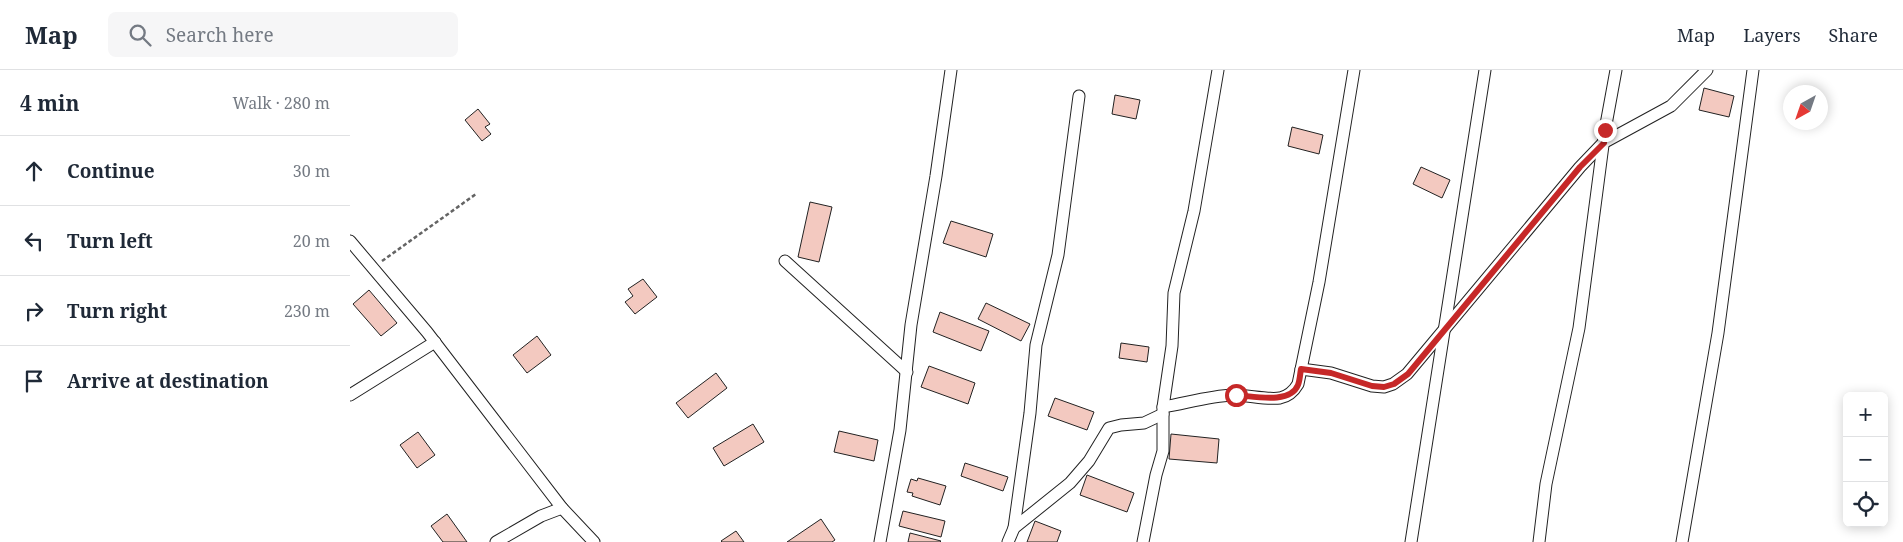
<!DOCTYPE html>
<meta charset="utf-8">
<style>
:root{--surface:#fff;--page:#f6f6f7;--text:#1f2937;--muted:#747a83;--line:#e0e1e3}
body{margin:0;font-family:"Noto Serif",serif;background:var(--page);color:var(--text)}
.controls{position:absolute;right:15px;bottom:15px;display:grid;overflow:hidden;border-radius:8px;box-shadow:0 2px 12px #0003}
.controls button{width:45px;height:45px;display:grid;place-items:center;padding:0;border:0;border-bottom:1px solid var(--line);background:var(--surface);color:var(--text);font:25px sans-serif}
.compass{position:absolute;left:1433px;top:15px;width:45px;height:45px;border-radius:50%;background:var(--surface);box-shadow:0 2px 12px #0003;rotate:220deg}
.stop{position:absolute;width:15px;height:15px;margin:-11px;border:4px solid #c62828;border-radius:50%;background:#fff}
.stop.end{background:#c62828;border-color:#fff;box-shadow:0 1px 5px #0008}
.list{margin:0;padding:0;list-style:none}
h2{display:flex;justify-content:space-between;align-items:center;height:65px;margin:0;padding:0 20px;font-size:21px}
h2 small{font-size:16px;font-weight:400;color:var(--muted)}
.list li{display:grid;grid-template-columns:32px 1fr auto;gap:15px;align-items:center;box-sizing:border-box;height:70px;padding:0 20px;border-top:1px solid var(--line)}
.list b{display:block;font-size:19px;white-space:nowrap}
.list em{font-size:16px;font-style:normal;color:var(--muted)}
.icon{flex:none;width:28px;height:28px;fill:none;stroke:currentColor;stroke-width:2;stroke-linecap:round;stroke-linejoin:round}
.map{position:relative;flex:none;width:1553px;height:472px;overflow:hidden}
header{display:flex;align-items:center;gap:30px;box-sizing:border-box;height:70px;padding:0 25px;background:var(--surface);border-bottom:1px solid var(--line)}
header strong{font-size:24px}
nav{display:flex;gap:28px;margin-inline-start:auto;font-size:18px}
.search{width:350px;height:45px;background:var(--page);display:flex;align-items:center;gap:12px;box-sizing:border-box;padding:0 18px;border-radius:8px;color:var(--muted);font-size:19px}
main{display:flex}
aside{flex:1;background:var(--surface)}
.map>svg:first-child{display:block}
.building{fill:#f3c9c0;stroke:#222}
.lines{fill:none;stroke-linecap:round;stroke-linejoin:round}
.street-casing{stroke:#222;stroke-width:13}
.path{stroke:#646464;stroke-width:2.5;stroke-dasharray:4 2.5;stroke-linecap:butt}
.street{stroke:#fff;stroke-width:11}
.route{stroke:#c62828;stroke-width:6}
</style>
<header>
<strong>Map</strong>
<div class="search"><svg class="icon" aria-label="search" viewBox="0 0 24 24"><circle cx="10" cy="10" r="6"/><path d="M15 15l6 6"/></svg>Search here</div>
<nav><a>Map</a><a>Layers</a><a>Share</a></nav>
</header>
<main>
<aside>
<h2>4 min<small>Walk · 280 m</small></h2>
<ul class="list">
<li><svg class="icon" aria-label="ahead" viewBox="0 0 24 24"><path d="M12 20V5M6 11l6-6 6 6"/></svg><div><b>Continue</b></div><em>30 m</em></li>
<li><svg class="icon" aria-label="left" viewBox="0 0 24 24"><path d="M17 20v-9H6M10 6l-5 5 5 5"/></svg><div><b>Turn left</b></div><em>20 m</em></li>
<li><svg class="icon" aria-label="right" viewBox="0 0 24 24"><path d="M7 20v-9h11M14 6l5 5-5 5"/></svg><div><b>Turn right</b></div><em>230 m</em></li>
<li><svg class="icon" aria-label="arrive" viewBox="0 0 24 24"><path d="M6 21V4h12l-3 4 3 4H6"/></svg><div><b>Arrive at destination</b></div></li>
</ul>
</aside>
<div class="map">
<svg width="1553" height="472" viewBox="0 0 1553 472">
<rect width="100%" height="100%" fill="#fff"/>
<g class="building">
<path d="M1354,18l30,8 -5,21 -30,-7z"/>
<path d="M765,25l25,5 -4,19 -24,-5z"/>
<path d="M128,39l12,15 -5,3 6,7 -9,7 -17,-21z"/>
<path d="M942,57l31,8 -4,19 -31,-8z"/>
<path d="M1071,97l29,13 -8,18 -29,-14z"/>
<path d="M460,132l22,5 -13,55 -21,-5z"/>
<path d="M601,151l42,13 -7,23 -43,-14z"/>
<path d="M293,209l14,18 -22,17 -10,-12 8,-6 -5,-7z"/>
<path d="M19,220l28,33 -16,13 -28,-32z"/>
<path d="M636,233l44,21 -9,17 -43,-22z"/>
<path d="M590,242l49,19 -8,20 -48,-19z"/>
<path d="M187,266l14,19 -24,18 -14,-18z"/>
<path d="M771,273l28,4 -2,15 -28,-4z"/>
<path d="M579,296l46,17 -7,21 -47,-17z"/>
<path d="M366,303l11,15 -39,30 -12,-15z"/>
<path d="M705,328l39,14 -7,18 -39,-14z"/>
<path d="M403,354l11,18 -40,24 -11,-18z"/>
<path d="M489,361l39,9 -4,21 -40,-9z"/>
<path d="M68,362l17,23 -18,13 -17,-23z"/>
<path d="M821,364l48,5 -2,24 -48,-4z"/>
<path d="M615,393l43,14 -5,14 -42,-15z"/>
<path d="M737,405l47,18 -7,19 -47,-17z"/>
<path d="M568,408l28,8 -6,19 -28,-9 1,-3 -6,-1 4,-13 6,2z"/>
<path d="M553,441l42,10 -4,16 -42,-11z"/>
<path d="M97,444l20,28h-24l-12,-16z"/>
<path d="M471,449l14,21 -3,2h-45z"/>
<path d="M685,451l26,10 -4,11h-30z"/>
<path d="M386,461l8,11h-22l-1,-1z"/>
<path d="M560,463l31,8 -1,1h-32z"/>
</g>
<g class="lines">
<defs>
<g id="street">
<path d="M0,171l77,91 135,176 32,34"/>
<path d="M435,191l122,111"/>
<path d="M951,299l30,4 41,13 12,1 9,-3 14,-10 173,-207 23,-24 68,-37 36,-36"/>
<path d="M0,325l85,-53"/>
<path d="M813,337c24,-4 46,-11 70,-12 15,0 34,5 47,3 9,-2 14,-7 18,-14l21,-102 35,-212"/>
<path d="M664,458l16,-115 6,-68 22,-90 21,-159"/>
<path d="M146,472l45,-26 21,-8"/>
<path d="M530,472l20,-112 11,-105 25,-149 15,-106"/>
<path d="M658,472l6,-14 56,-45 19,-22 20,-33 12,-3 23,-2 19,-9"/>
<path d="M793,472l13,-67 7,-24v-44l9,-61 2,-53 20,-82 24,-141"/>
<path d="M1061,472l74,-472"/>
<path d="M1189,472l7,-58 33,-156 26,-198 11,-60"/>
<path d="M1332,472l36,-209 35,-263"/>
</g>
</defs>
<use href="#street" class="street-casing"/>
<path class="path" d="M32,191l94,-67"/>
<use href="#street" class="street"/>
</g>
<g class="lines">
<path class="route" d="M886,325c17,1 54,10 62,-10 2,-5 2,-11 3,-16l30,4 41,13 12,1 10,-3 14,-10 172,-207 24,-24 1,-13"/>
</g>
</svg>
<div class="controls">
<button>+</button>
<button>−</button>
<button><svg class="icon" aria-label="locate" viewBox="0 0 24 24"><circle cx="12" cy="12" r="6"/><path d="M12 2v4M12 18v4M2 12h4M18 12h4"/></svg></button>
</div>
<svg class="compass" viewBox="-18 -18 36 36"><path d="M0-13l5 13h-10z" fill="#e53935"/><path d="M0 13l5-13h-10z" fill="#747a83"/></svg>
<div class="stop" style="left:886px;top:325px"></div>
<div class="stop end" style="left:1255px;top:60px"></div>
</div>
</main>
